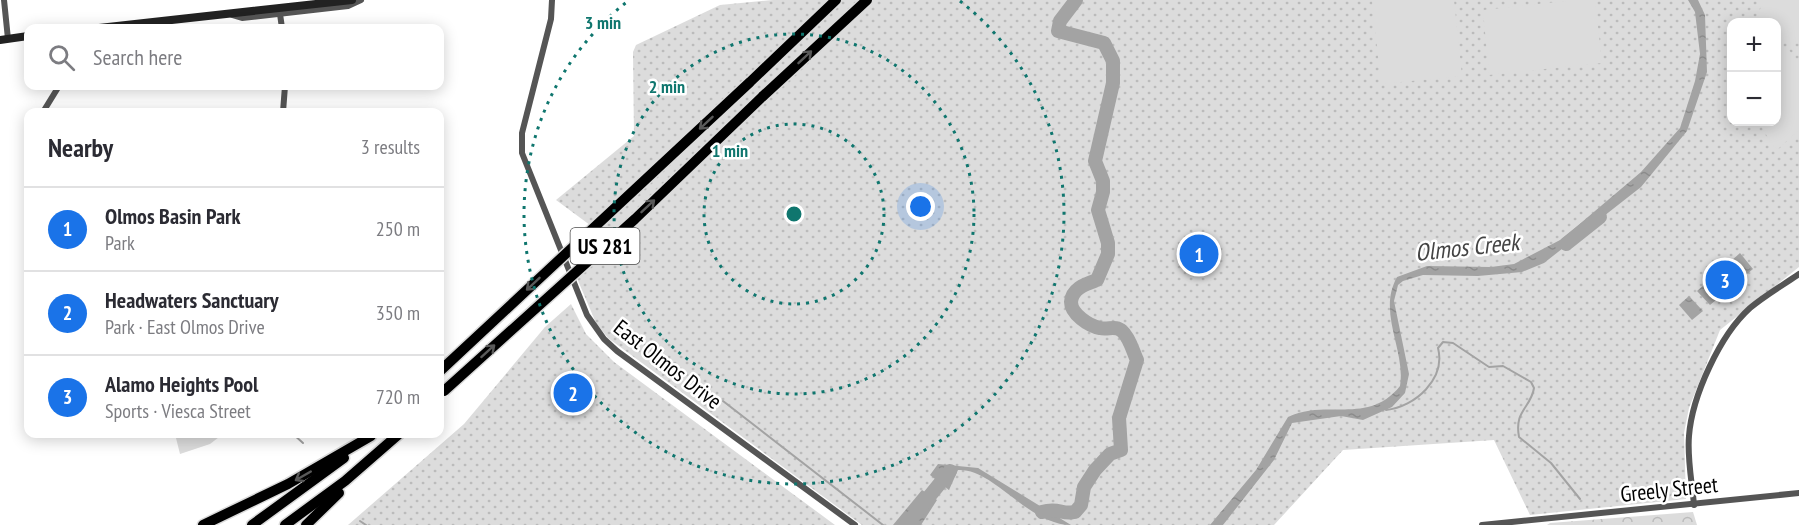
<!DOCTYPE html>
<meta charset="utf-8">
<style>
:root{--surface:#fff;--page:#f7f7f7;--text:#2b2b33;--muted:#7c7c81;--line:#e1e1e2;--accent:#1a73e8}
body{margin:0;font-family:"PT Sans Narrow",sans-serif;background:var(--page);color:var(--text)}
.controls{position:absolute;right:18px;top:18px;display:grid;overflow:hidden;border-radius:12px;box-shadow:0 3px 15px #0003}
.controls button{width:54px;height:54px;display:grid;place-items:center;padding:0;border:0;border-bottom:2px solid var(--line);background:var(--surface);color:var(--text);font:30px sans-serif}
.you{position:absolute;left:921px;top:207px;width:21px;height:21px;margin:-15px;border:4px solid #fff;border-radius:50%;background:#1a73e8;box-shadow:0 0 0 9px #1a73e833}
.badge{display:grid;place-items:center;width:39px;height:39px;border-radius:50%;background:var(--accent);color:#fff;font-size:20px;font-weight:700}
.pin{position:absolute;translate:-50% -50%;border:3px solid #fff;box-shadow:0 2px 6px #0006}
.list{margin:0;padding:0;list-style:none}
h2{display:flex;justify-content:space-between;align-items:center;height:78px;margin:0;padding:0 24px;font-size:26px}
h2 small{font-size:20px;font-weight:400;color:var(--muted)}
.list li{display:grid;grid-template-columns:39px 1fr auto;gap:18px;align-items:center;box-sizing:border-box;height:84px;padding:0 24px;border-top:2px solid var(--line)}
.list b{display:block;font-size:22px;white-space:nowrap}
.list p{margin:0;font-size:20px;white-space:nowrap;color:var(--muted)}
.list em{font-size:20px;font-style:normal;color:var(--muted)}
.icon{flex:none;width:33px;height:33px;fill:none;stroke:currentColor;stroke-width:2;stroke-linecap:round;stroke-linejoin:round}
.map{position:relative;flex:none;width:1799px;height:525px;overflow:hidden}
.search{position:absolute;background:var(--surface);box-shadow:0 3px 15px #0003;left:24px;top:24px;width:420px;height:66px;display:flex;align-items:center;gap:15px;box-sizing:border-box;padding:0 21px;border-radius:12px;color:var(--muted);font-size:22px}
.panel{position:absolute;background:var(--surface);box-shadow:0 3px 15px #0003;left:24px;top:108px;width:420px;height:330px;border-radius:12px}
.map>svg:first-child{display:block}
.grass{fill:url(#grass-dots);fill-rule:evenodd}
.forest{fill:url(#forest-crowns)}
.garden{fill:#dcdcdc}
.water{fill:url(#water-ripples)}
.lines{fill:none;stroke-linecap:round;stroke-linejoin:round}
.stream{stroke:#a3a3a3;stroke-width:2}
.river{stroke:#a3a3a3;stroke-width:14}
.highway-casing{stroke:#dbdbdb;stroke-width:13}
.street{stroke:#555;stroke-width:6}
.secondary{stroke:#222;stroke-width:8}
.highway{stroke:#000;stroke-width:10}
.highway-bridge-casing{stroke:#dbdbdb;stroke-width:13;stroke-linecap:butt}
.highway-bridge{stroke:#000;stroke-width:10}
.oneway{stroke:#595959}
.ring{fill:none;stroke:#0f766e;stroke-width:3;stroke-dasharray:3 6}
.labels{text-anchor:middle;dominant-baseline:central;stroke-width:5;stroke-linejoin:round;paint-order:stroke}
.shield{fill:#fff;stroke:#4c4c4c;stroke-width:1.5}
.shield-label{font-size:21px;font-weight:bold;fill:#000}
.street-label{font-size:22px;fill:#000;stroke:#fff}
.water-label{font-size:24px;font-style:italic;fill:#444;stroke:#fff}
.centre{fill:#0f766e;stroke:#fff;stroke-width:3}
.ring-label{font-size:18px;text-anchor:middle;font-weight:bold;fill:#0f766e;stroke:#fff;stroke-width:5;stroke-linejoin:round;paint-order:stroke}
</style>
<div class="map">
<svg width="1799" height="525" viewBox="0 0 1799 525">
<defs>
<pattern id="grass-dots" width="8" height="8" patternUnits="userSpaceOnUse" patternTransform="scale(1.5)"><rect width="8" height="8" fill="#dcdcdc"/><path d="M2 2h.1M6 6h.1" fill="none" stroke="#bbb" stroke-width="1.8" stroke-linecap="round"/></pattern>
<pattern id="forest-crowns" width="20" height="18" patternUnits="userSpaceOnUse" patternTransform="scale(1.5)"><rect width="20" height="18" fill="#dcdcdc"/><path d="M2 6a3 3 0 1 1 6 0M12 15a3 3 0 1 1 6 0" fill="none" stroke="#bbb"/></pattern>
<pattern id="water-ripples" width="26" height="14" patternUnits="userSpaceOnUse" patternTransform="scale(1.5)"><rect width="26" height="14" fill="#a3a3a3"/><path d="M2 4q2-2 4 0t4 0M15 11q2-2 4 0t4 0" fill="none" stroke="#8b8b8b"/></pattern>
</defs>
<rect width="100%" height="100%" fill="#fff"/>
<g class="grass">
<path d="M773,0h1026v267l-79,63 -31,78 -5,25 2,66 -156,16 -36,-75 -151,10 -69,75h-412l-254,-187 -12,-15 -20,-47 37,-34 -57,-42 78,-64 -1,-84 3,-7 84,-40zM1732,22h44v100h-44z"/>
<path d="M571,304l15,30 28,28 221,163h-487l116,-101 81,-97z"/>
</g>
<path class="forest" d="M1693,512l4,13h-150l3,-2z"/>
<g class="garden">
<path d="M1372,0h82l8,76 -81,8z"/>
<path d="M1576,0h19l7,63 -113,12 -6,-65z"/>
<path d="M1763,0h36v41l-22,2 -1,-21h-20z"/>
<path d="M1780,49h8l11,13v68l-21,19 -6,-4 -13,-23h17v-71z"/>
<path d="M175,434h48l-13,10 -30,10z"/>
</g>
<g class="water">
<path d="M1688,0h10l7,15 2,57 -20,59 -46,56 -97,76 -22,9 -44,4 -55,-1 -20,6 -5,4 -4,16 15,73 -4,19 -13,14 -29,13 -22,-4 -49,7 -18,37 -51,65h-13l46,-55 32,-53c38,-19 80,9 112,-31 6,-36 -23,-73 -3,-109l30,-11 64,1 23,-3 48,-25 79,-67 39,-44 15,-47 5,-27 -5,-42z"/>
<path d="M1740,253l13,16 -43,36 -13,-14z"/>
<path d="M1689,296l14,15 -11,9 -13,-15z"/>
<path d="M938,464l40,4 93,57c-43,0 -77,-57 -113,-55l-9,20 -19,-15z"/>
<path d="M922,490l15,10 -16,25h-28z"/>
</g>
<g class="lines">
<g class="stream">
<path d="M723,401l160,124"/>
<path d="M1386,410c29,-3 60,-31 52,-62l5,-6 10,1 36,24 14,-1 28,16 3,6c-3,20 -20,22 -15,49l32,26 29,36"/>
<path d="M293,434l10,9"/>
<path d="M360,521l6,4"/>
</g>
<g class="river">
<path d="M1566,244l34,-27"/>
<path d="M1042,512c17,-5 19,3 33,0l6,-7 3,-18 11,-17 15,-16 11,-4 -2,-32 18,-58c-4,-8 -7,-22 -15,-29 -6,-6 -14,-1 -22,-3 -11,-2 -29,-14 -29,-26 1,-14 15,-18 26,-22l11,-26v-11l-10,-33 5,-18v-11l-8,-20 18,-78v-22l-9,-18 -46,-12 2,-10 16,-21"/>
<path d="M906,525l44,-54"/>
</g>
<defs>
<g id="highway">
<path d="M749,83l87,-83"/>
<path d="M762,97l105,-97"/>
<path d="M203,525l85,-41 83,-48"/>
<path d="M252,525l92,-67"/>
<path d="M285,525l60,-44 54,-47"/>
<path d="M306,525l33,-32"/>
</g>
</defs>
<use href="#highway" class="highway-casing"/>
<g class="street">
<path d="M4,0l4,39"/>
<path d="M552,0l-1,19 -29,114v20l65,162 17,24 13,12 238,174"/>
<path d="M280,14l2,14"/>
<path d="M232,15l10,3 106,-12 13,-6"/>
<path d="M43,112l16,-26"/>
<path d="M283,112l2,-26"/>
<path d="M1694,505c-2,-23 -7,-47 -5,-69 3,-40 31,-101 61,-128 14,-12 33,-23 49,-34"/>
<path d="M1482,525l317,-32"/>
</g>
<g class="secondary">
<path d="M99,28l253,-28"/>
<path d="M0,40l28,-4"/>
</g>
<use href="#highway" class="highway"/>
<defs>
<g id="highway-bridge">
<path d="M440,371l309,-288"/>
<path d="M444,391l191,-172 127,-122"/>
</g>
</defs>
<use href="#highway-bridge" class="highway-bridge-casing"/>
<use href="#highway-bridge" class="highway-bridge"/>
</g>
<defs><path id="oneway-shaft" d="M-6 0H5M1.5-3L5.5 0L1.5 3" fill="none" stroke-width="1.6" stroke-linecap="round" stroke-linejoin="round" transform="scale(1.5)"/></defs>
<g class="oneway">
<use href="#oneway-shaft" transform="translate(805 57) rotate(-43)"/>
<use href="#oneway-shaft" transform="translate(706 123) rotate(137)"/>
<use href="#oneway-shaft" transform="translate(648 206) rotate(-43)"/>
<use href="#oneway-shaft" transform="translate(533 284) rotate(137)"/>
<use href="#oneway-shaft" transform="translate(488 351) rotate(-42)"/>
<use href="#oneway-shaft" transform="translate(303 476) rotate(150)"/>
</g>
<g class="ring">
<circle cx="794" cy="214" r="90"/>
<circle cx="794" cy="214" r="180"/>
<path d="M960 1A270 270 0 1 1 628 1"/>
</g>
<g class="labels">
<rect class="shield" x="570.5" y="228" width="69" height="36" rx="4.5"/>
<g class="shield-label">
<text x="605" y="246">US 281</text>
</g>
<g class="street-label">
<text transform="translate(668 364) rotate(38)">East Olmos Drive</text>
<text transform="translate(1669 489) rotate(-6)">Greely Street</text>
</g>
<g class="water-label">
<text transform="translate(1467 247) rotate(-6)">Olmos Creek</text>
</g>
</g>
<circle cx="794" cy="214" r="9" class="centre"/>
<g class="ring-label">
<text x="603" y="29">3 min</text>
<text x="667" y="93">2 min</text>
<text x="730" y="157">1 min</text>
</g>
</svg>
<div class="controls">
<button>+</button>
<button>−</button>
</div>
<div class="you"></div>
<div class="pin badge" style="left:1199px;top:254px">1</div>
<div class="pin badge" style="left:573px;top:393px">2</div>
<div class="pin badge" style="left:1725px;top:280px">3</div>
<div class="search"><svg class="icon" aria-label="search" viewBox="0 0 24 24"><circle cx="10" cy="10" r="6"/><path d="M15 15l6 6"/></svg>Search here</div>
<section class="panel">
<h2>Nearby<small>3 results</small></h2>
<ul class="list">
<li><span class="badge">1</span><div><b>Olmos Basin Park</b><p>Park</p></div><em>250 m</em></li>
<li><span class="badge">2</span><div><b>Headwaters Sanctuary</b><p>Park · East Olmos Drive</p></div><em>350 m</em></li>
<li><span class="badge">3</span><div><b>Alamo Heights Pool</b><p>Sports · Viesca Street</p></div><em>720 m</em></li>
</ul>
</section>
</div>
